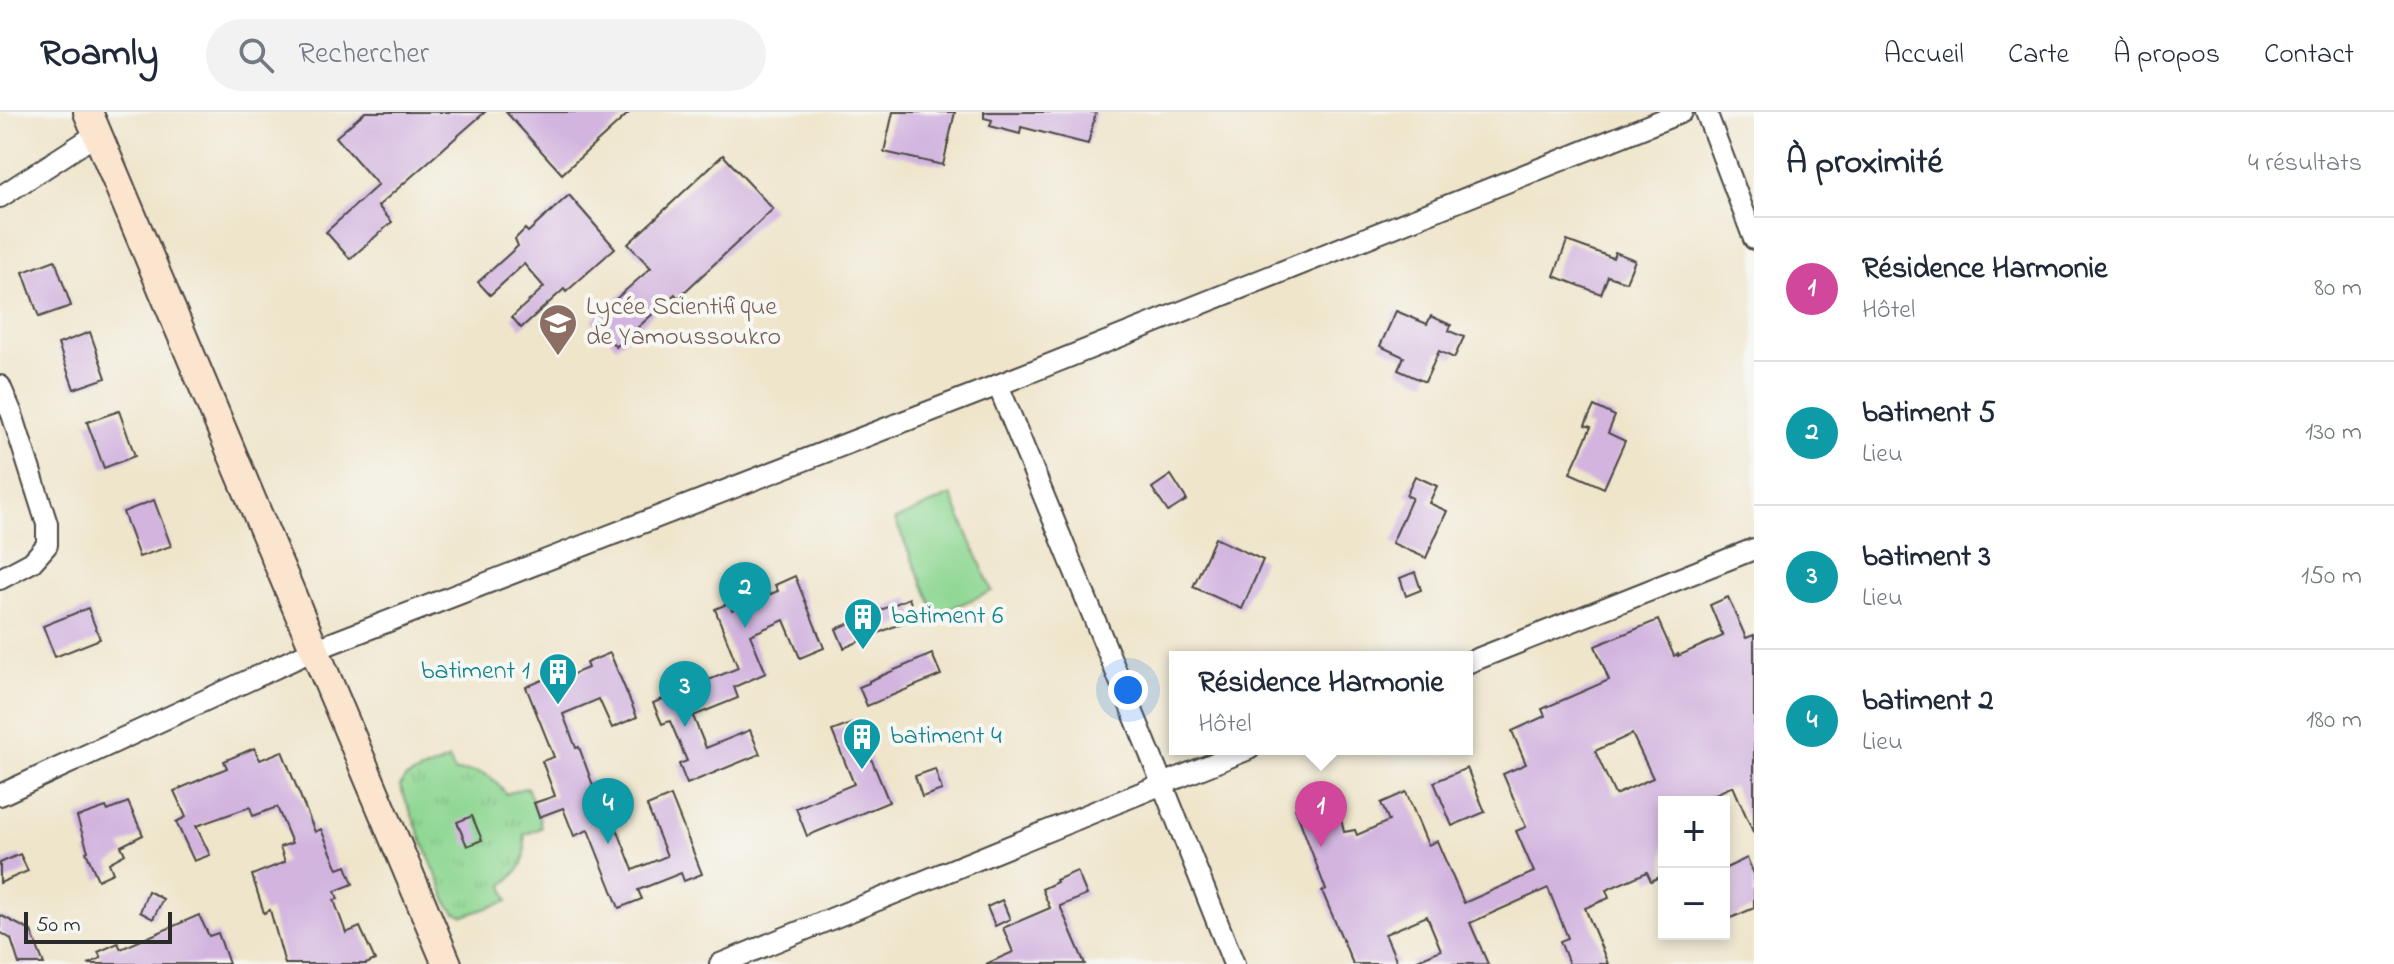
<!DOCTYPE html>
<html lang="fr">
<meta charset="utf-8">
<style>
:root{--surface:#fff;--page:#f2f2f3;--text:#1f2937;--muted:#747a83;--line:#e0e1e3;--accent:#b5179e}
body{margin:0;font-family:"Indie Flower",sans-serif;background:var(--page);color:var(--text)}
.controls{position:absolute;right:24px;bottom:24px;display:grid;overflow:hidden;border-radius:0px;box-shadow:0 4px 12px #0003}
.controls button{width:72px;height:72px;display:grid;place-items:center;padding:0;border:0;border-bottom:2px solid var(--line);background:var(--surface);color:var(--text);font:40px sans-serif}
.scale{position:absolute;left:24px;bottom:20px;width:148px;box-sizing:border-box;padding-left:8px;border:4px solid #2b2b2b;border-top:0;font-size:22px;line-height:28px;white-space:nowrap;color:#2b2b2b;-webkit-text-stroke:6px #f6f6f2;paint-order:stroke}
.you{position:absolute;left:1128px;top:578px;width:28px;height:28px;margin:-20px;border:6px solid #fff;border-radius:50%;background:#1a73e8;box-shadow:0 0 0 12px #1a73e833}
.badge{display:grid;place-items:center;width:52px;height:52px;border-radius:50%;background:var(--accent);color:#fff;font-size:26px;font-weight:700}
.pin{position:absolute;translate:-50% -66px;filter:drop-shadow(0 2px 4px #0008)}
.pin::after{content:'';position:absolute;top:42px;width:28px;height:24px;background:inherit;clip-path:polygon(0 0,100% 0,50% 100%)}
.popup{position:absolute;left:1169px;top:539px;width:304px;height:104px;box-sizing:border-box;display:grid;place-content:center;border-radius:0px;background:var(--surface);filter:drop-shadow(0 2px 6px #0005);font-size:26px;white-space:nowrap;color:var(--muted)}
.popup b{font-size:30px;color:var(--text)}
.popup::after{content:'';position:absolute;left:50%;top:100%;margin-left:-16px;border:16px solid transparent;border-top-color:var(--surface)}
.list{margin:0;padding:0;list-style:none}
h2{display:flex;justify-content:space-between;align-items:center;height:104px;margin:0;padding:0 32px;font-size:34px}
h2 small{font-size:26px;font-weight:400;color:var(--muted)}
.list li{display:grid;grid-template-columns:52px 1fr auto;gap:24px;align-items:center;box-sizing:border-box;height:144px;padding:0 32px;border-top:2px solid var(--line)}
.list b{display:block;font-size:30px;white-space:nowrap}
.list p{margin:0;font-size:26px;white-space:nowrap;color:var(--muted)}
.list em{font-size:26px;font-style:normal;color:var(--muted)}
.icon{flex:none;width:44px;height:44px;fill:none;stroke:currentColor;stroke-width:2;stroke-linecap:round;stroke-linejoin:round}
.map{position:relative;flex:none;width:1754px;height:852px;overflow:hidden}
header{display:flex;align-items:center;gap:48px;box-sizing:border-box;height:112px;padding:0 40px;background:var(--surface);border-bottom:2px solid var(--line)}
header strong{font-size:38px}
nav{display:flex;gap:44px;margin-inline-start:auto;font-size:28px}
.search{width:560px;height:72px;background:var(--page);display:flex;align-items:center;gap:20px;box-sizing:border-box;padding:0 28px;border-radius:44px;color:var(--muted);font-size:30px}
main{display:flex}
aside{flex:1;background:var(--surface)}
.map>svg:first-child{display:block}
.grass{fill:url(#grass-tufts);stroke:#5c815e;stroke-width:2}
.green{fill:#8ed792;stroke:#5c815e;stroke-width:2}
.building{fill:#d2b4df;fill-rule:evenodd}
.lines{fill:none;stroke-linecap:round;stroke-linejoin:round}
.street-casing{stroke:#484743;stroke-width:24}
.secondary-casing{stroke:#484743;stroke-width:32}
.street{stroke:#fff;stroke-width:20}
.secondary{stroke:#fbe5cf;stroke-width:28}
.labels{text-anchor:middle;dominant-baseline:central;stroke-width:8;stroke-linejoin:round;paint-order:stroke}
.education-label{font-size:26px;fill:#785e54;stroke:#f6f6f2;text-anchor:start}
.culture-label{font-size:26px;fill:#0d838f;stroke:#f6f6f2;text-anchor:start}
</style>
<header>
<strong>Roamly</strong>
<div class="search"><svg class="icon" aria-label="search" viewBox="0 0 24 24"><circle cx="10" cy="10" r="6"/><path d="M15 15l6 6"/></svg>Rechercher</div>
<nav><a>Accueil</a><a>Carte</a><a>À propos</a><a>Contact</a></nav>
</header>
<main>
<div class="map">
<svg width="1754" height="852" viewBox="0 0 1754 852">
<defs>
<pattern id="grass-tufts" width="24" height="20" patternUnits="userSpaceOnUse" patternTransform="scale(2)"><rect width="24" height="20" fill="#8ed792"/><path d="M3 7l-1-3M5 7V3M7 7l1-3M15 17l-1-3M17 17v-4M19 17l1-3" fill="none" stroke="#7bb97e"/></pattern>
</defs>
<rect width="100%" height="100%" fill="#f6f6f2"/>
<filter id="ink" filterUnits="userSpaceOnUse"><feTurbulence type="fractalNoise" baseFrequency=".0125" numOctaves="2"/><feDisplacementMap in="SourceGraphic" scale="16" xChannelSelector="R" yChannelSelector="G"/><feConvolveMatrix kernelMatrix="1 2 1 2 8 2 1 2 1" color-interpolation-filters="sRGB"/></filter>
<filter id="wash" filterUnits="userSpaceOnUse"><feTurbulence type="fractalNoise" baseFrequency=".006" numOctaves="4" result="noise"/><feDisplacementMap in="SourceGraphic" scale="32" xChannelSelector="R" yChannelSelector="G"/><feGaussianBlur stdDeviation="1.8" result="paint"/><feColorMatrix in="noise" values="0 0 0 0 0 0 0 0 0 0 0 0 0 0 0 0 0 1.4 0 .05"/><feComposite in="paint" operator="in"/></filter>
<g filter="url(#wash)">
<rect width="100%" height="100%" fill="#efe5cb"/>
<path class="grass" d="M449,647l6,13c25,-2 36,0 51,22l21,-7 12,30 2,11 -17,7c4,28 -2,33 -21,50l5,16 -44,15 -8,-3 -7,-7 -49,-120 5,-8z"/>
<path class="green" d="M951,383l41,96 -56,24 -41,-95z"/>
<g id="blocks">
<g class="building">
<path d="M365,0h120l-107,94 14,16 -42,37 -24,-27 52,-47 -42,-48z"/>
<path d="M506,0h124l-68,62z"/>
<path d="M893,0h62l-12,53 -59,-13z"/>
<path d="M984,0h112l-8,32 -67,-17 -1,7 -30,-8 2,-6 -8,-2z"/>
<path d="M723,43l50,54 -95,89 -3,-4 -59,53 -24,-27 59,-52 -23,-24z"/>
<path d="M569,83l46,53 -49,44 -2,-3 -43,39 -9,-11 32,-30 -20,-23 -34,31 -12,-13 40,-36 -3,-7 10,-10 3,3z"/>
<path d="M1567,129l46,17 2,-6 20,8 -9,22 -18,-6 -7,18 -47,-18z"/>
<path d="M55,148l16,46 -32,11 -16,-45z"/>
<path d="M1396,199l31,13 4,-8 20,9 -2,6 15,6 -10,21 -15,-7 -14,31 -27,-12 6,-13 -24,-11z"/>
<path d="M90,220l16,46 -32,11 -16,-45z"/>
<path d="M1594,294l21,10 -7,17 17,8 -21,47 -34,-15 21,-46 -6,-2z"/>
<path d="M119,299l16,45 -31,12 -17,-46z"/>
<path d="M1171,363l16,25 -19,12 -16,-24z"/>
<path d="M1415,364l22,10 -8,17 18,8 -21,47 -34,-15 20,-45 -6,-3z"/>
<path d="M154,388l17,46 -32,11 -16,-45z"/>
<path d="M1215,426l48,22 -21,49 -49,-22z"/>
<path d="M1415,460l6,18 -15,6 -6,-18z"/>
<path d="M795,464l29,72 -24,10 -16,-38 -34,15 16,38 -32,14 4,11 -45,18 13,32 44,-18 10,24 -73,30 -8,-20 8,-3 -17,-40 -8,3 -9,-21 85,-35 -23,-59 14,-6 3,7 46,-19 -3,-6z"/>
<path d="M1728,485l18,41 8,-3v199l-21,-48 -36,16h-33v73l-13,6 -4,-9 -41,18 3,8 -24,10 23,56h-39l-9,-23 8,-3 -20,-50 -78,35 18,41h-80l33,-14 -14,-34 -42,18 13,30h-45l-31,-73 4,-1 -31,-82 19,-6 5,17 21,-5 4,18 11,-2 2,5 32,-14 -8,-18 25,-11 22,53 9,-4 27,62 70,-31 -18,-41 10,-4 -23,-53 23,-10 -14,-33 33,-15 -3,-7 67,-29 -14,-34 63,-26 16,36 4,-2v2l45,-20 -13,-31zM1632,622l21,44 -38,17 -20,-44z"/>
<path d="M909,486l7,19 -72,31 -8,-19z"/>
<path d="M88,496l12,31 -45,18 -12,-31z"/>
<path d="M610,541l27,64 -25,11 -13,-29 -36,15 13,34 3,-1 28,77 7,-3 19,49 34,-14 -20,-50 24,-10 31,78 -18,7 -3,-8 -43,17 4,9 -23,9 -31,-78 -14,6 -11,-28 -24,9 -5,-14 21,-7 -13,-35 12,-4 -28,-70 21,-9 2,6 39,-16 -2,-5z"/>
<path d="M932,542l9,21 -74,31 -8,-19 10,-4v-2z"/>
<path d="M856,610l33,80 -82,34 -11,-28 58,-24 -22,-53z"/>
<path d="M254,636l6,12 22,-9 33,81 6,-3 17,40 8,-3 7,18 -18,7 3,8 -4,1 12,33 14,-6 15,33 -9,4h-81l-15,-54 -6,3 -12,-38 33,-13 -5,-15 12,-4 -15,-36 -24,9 -3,-9 -54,19 14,29 -16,6 -18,-39 10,-5 -12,-26 53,-23 -3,-7z"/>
<path d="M1467,656l18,44 -33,14 -18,-44z"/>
<path d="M935,657l7,21 -20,7 -7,-21z"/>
<path d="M128,690l15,33 -22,11 4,8 -16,9 4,10 -15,7 -12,-28 2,-1 -11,-34 29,-10 2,4z"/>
<path d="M472,704l10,24 -15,6 -10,-24z"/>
<path d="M20,742l8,17 -28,12v-20z"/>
<path d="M1747,746l7,16v34l-30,13v-52z"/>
<path d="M1077,759l10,24 -27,11 25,58h-99l27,-12 -10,-24 47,-20 -8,-19 15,-7 -1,-2z"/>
<path d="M148,779l15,8 -10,20 -13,-7z"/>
<path d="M1002,788l8,19 -15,7 -8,-19z"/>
<path d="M0,803l31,16 13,33h-25l-8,-25 -11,-7z"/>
<path d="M199,803l10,21 9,-3 11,31h-141l13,-6 -3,-6 20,-9 3,6z"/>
</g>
</g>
</g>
<g filter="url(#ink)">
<use href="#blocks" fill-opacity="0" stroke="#484743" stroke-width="2"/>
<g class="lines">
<defs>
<g id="street">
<path d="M1706,0l48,127"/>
<path d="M0,85l97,-63"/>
<path d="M998,273l164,398 72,181"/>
<path d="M0,274l12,28 35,110v21l-15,17 -32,17"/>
<path d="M1467,551l287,-114"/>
<path d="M0,683l314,-145 684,-265 684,-273"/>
<path d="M720,852l529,-215"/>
</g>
<path id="secondary" d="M88,0l359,852"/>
</defs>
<use href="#street" class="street-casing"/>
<use href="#secondary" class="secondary-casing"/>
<use href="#street" class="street"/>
<use href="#secondary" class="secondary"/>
</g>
</g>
<defs>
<symbol id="school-pin" viewBox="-11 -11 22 30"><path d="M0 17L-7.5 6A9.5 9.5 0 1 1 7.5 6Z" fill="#8d6e63" stroke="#f6f6f2"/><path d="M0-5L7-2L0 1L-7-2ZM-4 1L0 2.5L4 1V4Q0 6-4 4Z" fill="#fff"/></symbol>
<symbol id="building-pin" viewBox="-11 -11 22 30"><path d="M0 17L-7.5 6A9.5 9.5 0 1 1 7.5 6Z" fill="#0f9aa8" stroke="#f6f6f2"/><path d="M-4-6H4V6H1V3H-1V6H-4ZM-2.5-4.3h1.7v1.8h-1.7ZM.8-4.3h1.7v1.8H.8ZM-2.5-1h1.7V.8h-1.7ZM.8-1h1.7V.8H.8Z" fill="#fff"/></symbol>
</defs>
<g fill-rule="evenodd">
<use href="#school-pin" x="536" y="189" width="44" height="60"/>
<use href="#building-pin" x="841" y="483" width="44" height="60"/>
<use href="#building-pin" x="536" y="538" width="44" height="60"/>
<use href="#building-pin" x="840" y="603" width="44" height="60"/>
</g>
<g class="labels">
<g class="education-label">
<text x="586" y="196">Lycée Scientifique<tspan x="586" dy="30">de Yamoussoukro</tspan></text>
</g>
<g class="culture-label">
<text x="891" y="505">batiment 6</text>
<text x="530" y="560" text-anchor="end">batiment 1</text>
<text x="890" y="625">batiment 4</text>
</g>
</g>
</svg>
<div class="controls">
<button>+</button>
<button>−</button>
</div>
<div class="scale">50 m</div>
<div class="you"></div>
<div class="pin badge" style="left:1321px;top:735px;background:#d1479c">1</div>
<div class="popup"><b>Résidence Harmonie</b>Hôtel</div>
<div class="pin badge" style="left:745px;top:516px;background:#0f9aa8">2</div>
<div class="pin badge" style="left:685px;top:615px;background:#0f9aa8">3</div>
<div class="pin badge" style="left:608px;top:732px;background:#0f9aa8">4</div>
</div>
<aside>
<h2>À proximité<small>4 résultats</small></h2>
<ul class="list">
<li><span class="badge" style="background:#d1479c">1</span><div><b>Résidence Harmonie</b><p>Hôtel</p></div><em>80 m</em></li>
<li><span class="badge" style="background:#0f9aa8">2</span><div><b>batiment 5</b><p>Lieu</p></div><em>130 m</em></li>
<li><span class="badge" style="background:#0f9aa8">3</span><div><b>batiment 3</b><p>Lieu</p></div><em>150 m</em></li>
<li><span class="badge" style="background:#0f9aa8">4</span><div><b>batiment 2</b><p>Lieu</p></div><em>180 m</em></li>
</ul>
</aside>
</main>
